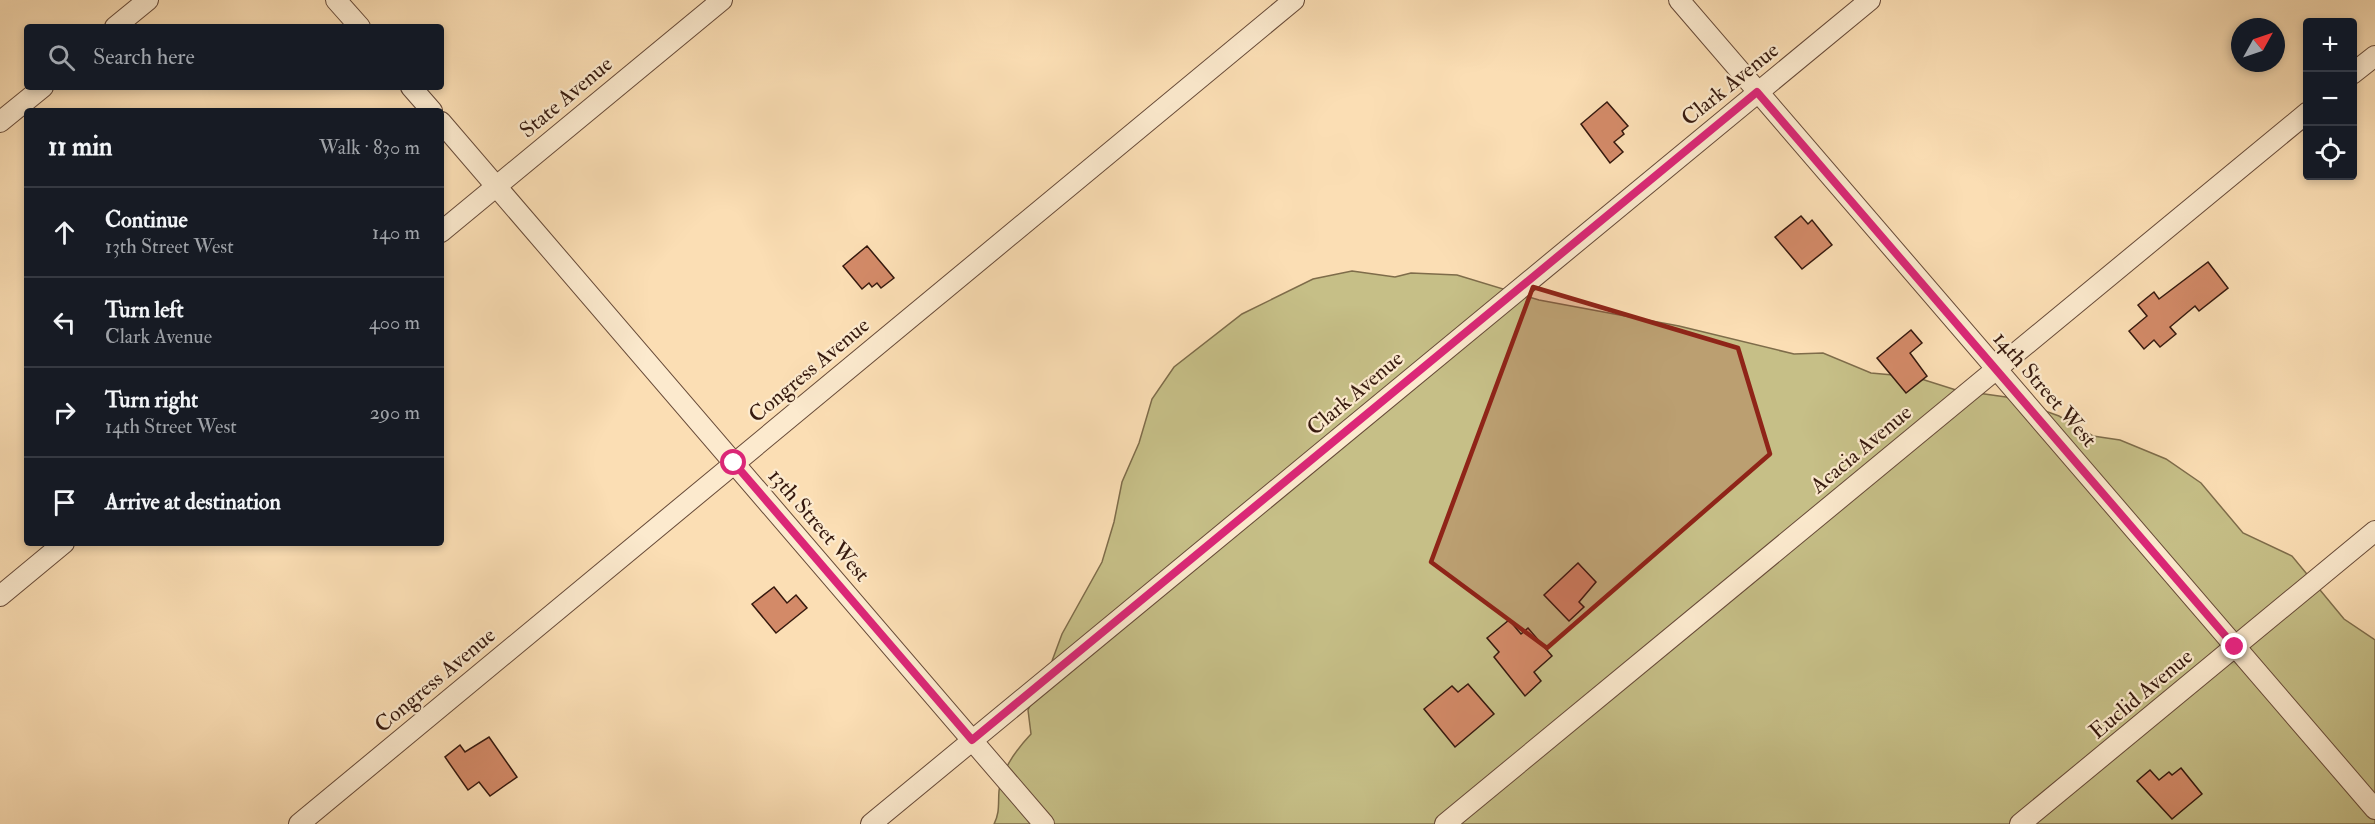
<!DOCTYPE html>
<meta charset="utf-8">
<style>
:root{--surface:#171b24;--page:#242831;--text:#f1f3f6;--muted:#9ea1a6;--line:#363941}
body{margin:0;font-family:"IM FELL Double Pica",serif;background:var(--page);color:var(--text)}
.controls{position:absolute;right:18px;top:18px;display:grid;overflow:hidden;border-radius:6px;box-shadow:0 3px 9px #0003}
.controls button{width:54px;height:54px;display:grid;place-items:center;padding:0;border:0;border-bottom:2px solid var(--line);background:var(--surface);color:var(--text);font:30px sans-serif}
.compass{position:absolute;left:2231px;top:18px;width:54px;height:54px;border-radius:50%;background:var(--surface);box-shadow:0 3px 9px #0003;rotate:50deg}
.stop{position:absolute;width:18px;height:18px;margin:-14px;border:4px solid #db2777;border-radius:50%;background:#fff}
.stop.end{background:#db2777;border-color:#fff;box-shadow:0 2px 6px #0008}
.list{margin:0;padding:0;list-style:none}
h2{display:flex;justify-content:space-between;align-items:center;height:78px;margin:0;padding:0 24px;font-size:26px}
h2 small{font-size:20px;font-weight:400;color:var(--muted)}
.list li{display:grid;grid-template-columns:39px 1fr auto;gap:18px;align-items:center;box-sizing:border-box;height:90px;padding:0 24px;border-top:2px solid var(--line)}
.list b{display:block;font-size:22px;white-space:nowrap}
.list p{margin:0;font-size:20px;white-space:nowrap;color:var(--muted)}
.list em{font-size:20px;font-style:normal;color:var(--muted)}
.icon{flex:none;width:33px;height:33px;fill:none;stroke:currentColor;stroke-width:2;stroke-linecap:round;stroke-linejoin:round}
.map{position:relative;flex:none;width:2375px;height:824px;overflow:hidden}
.search{position:absolute;background:var(--surface);box-shadow:0 3px 9px #0003;left:24px;top:24px;width:420px;height:66px;display:flex;align-items:center;gap:15px;box-sizing:border-box;padding:0 21px;border-radius:6px;color:var(--muted);font-size:22px}
.panel{position:absolute;background:var(--surface);box-shadow:0 3px 9px #0003;left:24px;top:108px;width:420px;height:438px;border-radius:6px}
.map>svg:first-child{display:block}
.green{fill:#c6bf87;stroke:#7e6c4a;stroke-width:1.5}
.building{fill:#d38a68;stroke:#36190e;stroke-width:1.5}
.lines{fill:none;stroke-linecap:round;stroke-linejoin:round}
.minor-casing{stroke:#674a38;stroke-width:22}
.minor{stroke:#fceace;stroke-width:20}
.route{stroke:#db2777;stroke-width:8}
.marked{fill:#8f2418;fill-opacity:0.2;stroke:#8f2418;stroke-width:4.5;stroke-linejoin:round}
.labels{text-anchor:middle;dominant-baseline:central;stroke-width:4.5;stroke-linejoin:round;paint-order:stroke}
.street-label{font-size:22px;fill:#36190e;stroke:#fceace}
</style>
<div class="map">
<svg width="2375" height="824" viewBox="0 0 2375 824">
<rect width="100%" height="100%" fill="#fbdeb4"/>
<filter id="stains"><feTurbulence type="fractalNoise" baseFrequency=".00333" numOctaves="4"/><feColorMatrix values="0 0 0 0 .2 0 0 0 0 .09 0 0 0 0 .02 0 0 0 .5 -.17"/></filter>
<radialGradient id="worn" r=".72"><stop offset=".6" stop-color="#630" stop-opacity="0"/><stop offset="1" stop-color="#630" stop-opacity=".3"/></radialGradient>
<path class="green" d="M1352,271l43,6 16,-4 46,2 82,25 140,26 115,28 29,-1 48,20 44,4 41,13 50,7 53,19 34,20 27,4 46,19 35,24 42,50 49,23 52,63 31,21v184h-1381c6,-11 4,-21 5,-33 2,-21 18,-42 32,-57l-3,-24 24,-49 10,-27 40,-72 12,-40 8,-40 17,-39 13,-44 22,-32 68,-53 71,-35z"/>
<g class="building">
<path d="M1607,102l21,24 -6,5 2,3 -10,8 9,10 -13,11 -29,-39z"/>
<path d="M1801,216l7,8 4,-4 20,25 -30,24 -27,-32z"/>
<path d="M867,246l27,32 -13,10 -4,-5 -5,4 -3,-4 -7,6 -19,-23z"/>
<path d="M2208,262l20,26 -29,23 -4,-5 -25,21 6,7 -16,13 -6,-7 -10,9 -15,-18 18,-15 -9,-11 16,-13 5,7z"/>
<path d="M1911,330l11,13 -12,10 17,23 -21,17 -29,-35z"/>
<path d="M1578,563l18,19 -17,20 5,5 -15,14 -25,-26z"/>
<path d="M774,587l13,16 9,-8 11,13 -31,25 -24,-29z"/>
<path d="M1509,620l12,14 7,-6 24,28 -18,16 7,9 -16,15 -31,-39 5,-5 -12,-14z"/>
<path d="M1468,684l26,30 -39,33 -31,-38 28,-23 6,6z"/>
<path d="M489,737l28,40 -27,19 -11,-14 -11,8 -23,-33 15,-12 5,7z"/>
<path d="M2181,768l21,26 -30,25 -35,-38 13,-11 9,10 10,-8 3,3z"/>
</g>
<g class="lines">
<defs>
<g id="minor">
<path d="M336,0l24,27"/>
<path d="M1679,0l696,809"/>
<path d="M115,27l33,-27"/>
<path d="M2352,74l23,-18"/>
<path d="M411,87l21,24"/>
<path d="M0,122l43,-35"/>
<path d="M441,122l603,702"/>
<path d="M441,232l281,-232"/>
<path d="M0,596l64,-53"/>
<path d="M299,824l995,-824"/>
<path d="M871,824l999,-824"/>
<path d="M1445,824l863,-712"/>
<path d="M2020,824l355,-293"/>
</g>
</defs>
<use href="#minor" class="minor-casing"/>
<use href="#minor" class="minor"/>
</g>
<g class="lines">
<path class="route" d="M734,463l238,277 785,-648 478,555"/>
</g>
<path class="marked" d="M1533,287l205,61 32,106 -223,194 -116,-86z"/>
<g class="labels">
<g class="street-label">
<text transform="translate(1730 84) rotate(-39)">Clark Avenue</text>
<text transform="translate(566 97) rotate(-40)">State Avenue</text>
<text transform="translate(809 370) rotate(-40)">Congress Avenue</text>
<text transform="translate(2045 389) rotate(49)">14th Street West</text>
<text transform="translate(1355 393) rotate(-40)">Clark Avenue</text>
<text transform="translate(1861 449) rotate(-40)">Acacia Avenue</text>
<text transform="translate(819 525) rotate(49)">13th Street West</text>
<text transform="translate(435 680) rotate(-40)">Congress Avenue</text>
<text transform="translate(2141 694) rotate(-40)">Euclid Avenue</text>
</g>
</g>
<rect width="100%" height="100%" filter="url(#stains)"/>
<rect width="100%" height="100%" fill="url(#worn)"/>
</svg>
<div class="controls">
<button>+</button>
<button>−</button>
<button><svg class="icon" aria-label="locate" viewBox="0 0 24 24"><circle cx="12" cy="12" r="6"/><path d="M12 2v4M12 18v4M2 12h4M18 12h4"/></svg></button>
</div>
<svg class="compass" viewBox="-18 -18 36 36"><path d="M0-13l5 13h-10z" fill="#e53935"/><path d="M0 13l5-13h-10z" fill="#9ea1a6"/></svg>
<div class="stop" style="left:734px;top:463px"></div>
<div class="stop end" style="left:2235px;top:647px"></div>
<div class="search"><svg class="icon" aria-label="search" viewBox="0 0 24 24"><circle cx="10" cy="10" r="6"/><path d="M15 15l6 6"/></svg>Search here</div>
<section class="panel">
<h2>11 min<small>Walk · 830 m</small></h2>
<ul class="list">
<li><svg class="icon" aria-label="ahead" viewBox="0 0 24 24"><path d="M12 20V5M6 11l6-6 6 6"/></svg><div><b>Continue</b><p>13th Street West</p></div><em>140 m</em></li>
<li><svg class="icon" aria-label="left" viewBox="0 0 24 24"><path d="M17 20v-9H6M10 6l-5 5 5 5"/></svg><div><b>Turn left</b><p>Clark Avenue</p></div><em>400 m</em></li>
<li><svg class="icon" aria-label="right" viewBox="0 0 24 24"><path d="M7 20v-9h11M14 6l5 5-5 5"/></svg><div><b>Turn right</b><p>14th Street West</p></div><em>290 m</em></li>
<li><svg class="icon" aria-label="arrive" viewBox="0 0 24 24"><path d="M6 21V4h12l-3 4 3 4H6"/></svg><div><b>Arrive at destination</b></div></li>
</ul>
</section>
</div>
